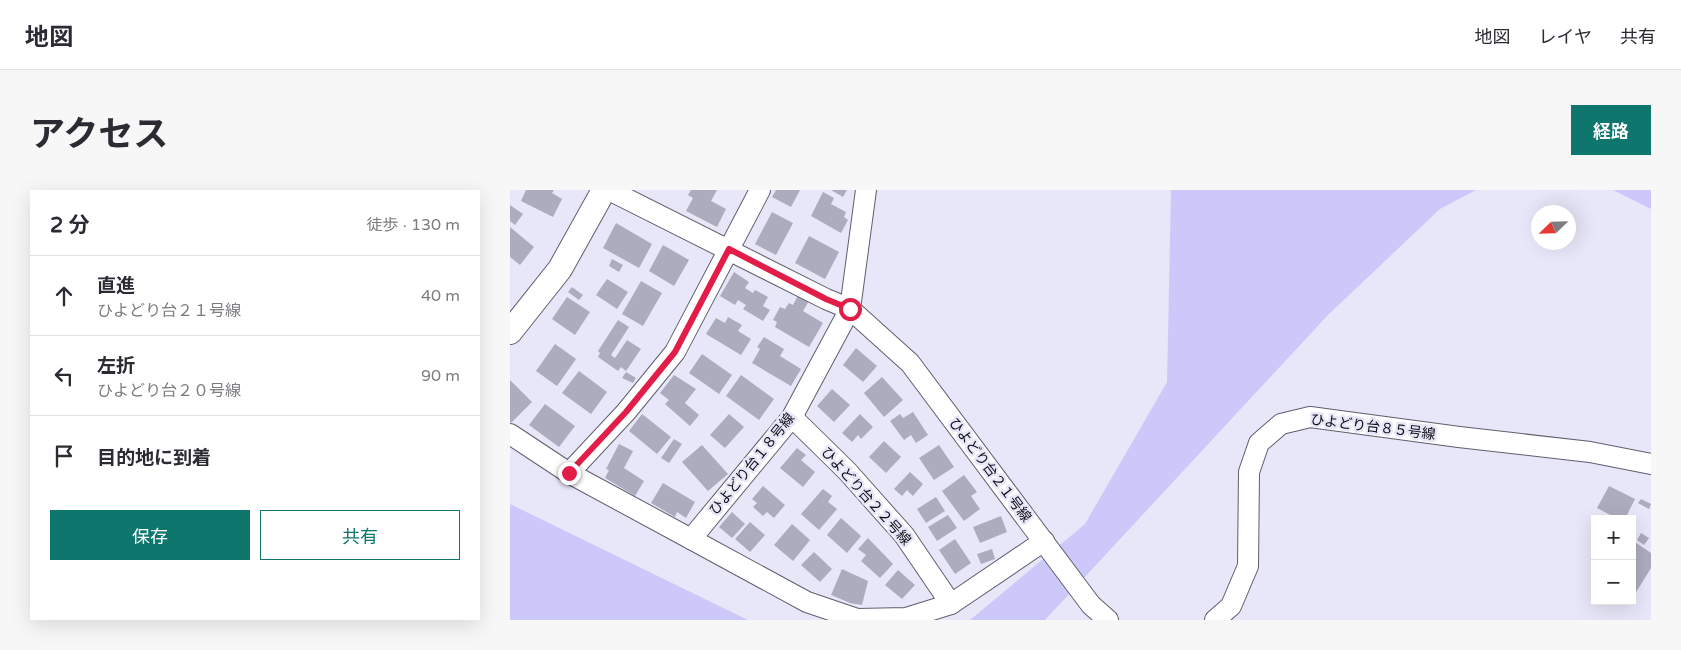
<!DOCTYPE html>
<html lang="ja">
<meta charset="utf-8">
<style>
:root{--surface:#fff;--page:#f7f7f7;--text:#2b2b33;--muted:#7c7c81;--line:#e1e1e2;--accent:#0f766e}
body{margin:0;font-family:"Varela Round","Noto Sans JP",sans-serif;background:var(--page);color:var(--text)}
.controls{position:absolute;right:15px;bottom:15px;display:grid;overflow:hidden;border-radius:0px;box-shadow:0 5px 20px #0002}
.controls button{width:45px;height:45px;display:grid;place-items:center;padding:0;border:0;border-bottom:1px solid var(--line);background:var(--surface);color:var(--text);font:25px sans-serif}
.compass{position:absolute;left:1021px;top:15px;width:45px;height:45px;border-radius:50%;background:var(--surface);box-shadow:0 5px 20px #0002;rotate:247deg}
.stop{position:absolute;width:15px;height:15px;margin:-11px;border:4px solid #e11d48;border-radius:50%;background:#fff}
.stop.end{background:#e11d48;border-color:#fff;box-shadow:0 1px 5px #0008}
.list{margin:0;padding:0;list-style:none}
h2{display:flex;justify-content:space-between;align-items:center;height:65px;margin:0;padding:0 20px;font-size:21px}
h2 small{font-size:16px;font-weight:400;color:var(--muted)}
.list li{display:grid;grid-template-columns:32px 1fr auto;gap:15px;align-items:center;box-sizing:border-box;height:80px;padding:0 20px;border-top:1px solid var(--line)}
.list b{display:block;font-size:19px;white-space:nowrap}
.list p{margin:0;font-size:16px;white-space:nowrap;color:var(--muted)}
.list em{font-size:16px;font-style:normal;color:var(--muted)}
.actions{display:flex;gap:10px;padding:15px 20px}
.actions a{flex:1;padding:11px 0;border:1px solid var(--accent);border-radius:0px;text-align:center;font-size:18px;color:var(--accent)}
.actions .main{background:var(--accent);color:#fff}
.icon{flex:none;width:28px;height:28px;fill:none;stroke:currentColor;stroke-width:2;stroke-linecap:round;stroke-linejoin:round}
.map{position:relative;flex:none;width:1141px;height:430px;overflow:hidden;border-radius:0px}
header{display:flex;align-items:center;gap:30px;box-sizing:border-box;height:70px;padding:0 25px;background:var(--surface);border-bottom:1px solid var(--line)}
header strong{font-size:24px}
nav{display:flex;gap:28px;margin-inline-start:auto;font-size:18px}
.intro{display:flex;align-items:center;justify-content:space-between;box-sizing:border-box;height:120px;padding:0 30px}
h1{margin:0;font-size:35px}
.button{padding:12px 22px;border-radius:0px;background:var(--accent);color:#fff;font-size:18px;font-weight:700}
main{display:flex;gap:30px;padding:0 30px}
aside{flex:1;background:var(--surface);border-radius:0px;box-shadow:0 5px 20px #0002}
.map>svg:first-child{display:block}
.green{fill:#ccc9fa}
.building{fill:#adacbe}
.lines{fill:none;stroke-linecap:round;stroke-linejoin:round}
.minor-casing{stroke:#5f5e6e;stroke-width:22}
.tertiary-casing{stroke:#5f5e6e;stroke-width:26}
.minor{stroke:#fff;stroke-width:20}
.tertiary{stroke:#fff;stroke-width:24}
.route{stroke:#e11d48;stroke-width:6}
.labels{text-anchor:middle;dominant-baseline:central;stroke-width:5;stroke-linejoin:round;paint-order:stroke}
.street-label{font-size:14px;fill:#0d0d13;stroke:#e8e7f9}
</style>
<header>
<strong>地図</strong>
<nav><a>地図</a><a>レイヤ</a><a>共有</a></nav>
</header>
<div class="intro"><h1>アクセス</h1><a class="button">経路</a></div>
<main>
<aside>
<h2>2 分<small>徒歩 · 130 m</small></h2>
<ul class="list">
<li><svg class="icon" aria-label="ahead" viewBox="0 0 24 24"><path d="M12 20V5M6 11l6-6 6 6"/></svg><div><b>直進</b><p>ひよどり台２１号線</p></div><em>40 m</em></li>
<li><svg class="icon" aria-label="left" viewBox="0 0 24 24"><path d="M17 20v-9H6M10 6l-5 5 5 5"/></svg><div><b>左折</b><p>ひよどり台２０号線</p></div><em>90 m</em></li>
<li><svg class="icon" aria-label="arrive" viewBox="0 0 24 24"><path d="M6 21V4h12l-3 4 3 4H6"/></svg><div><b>目的地に到着</b></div></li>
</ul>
<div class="actions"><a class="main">保存</a><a>共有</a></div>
</aside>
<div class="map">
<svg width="1141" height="430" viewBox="0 0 1141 430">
<rect width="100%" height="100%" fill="#e8e7f9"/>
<g class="green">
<path d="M661,0h305l-36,19 -112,106 -283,305h-75l115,-96 82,-142z"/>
<path d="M1103,0h38v19z"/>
<path d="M0,314l238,116h-238z"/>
</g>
<g class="building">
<path d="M16,0h28l-2,3 10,6 -9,18 -32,-16z"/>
<path d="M181,0h26l-6,11 15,8 -9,18 -31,-16 7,-13 -5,-3z"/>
<path d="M266,0h24l-9,17 -19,-10z"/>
<path d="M321,0h16l-4,7z"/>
<path d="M313,2l11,6 -3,6 15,8 -2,5 4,3 -7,13 -30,-17z"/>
<path d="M0,15l13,9 -8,11 -5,-4z"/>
<path d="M262,22l21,11 -17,32 -21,-11z"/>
<path d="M106,33l36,21 -13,24 -36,-20z"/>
<path d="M0,37l24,20 -14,18 -10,-8z"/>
<path d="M299,46l30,16 -14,27 -30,-16z"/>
<path d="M153,55l26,15 -15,26 -25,-15z"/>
<path d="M102,69l11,6 -4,7 -10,-6z"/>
<path d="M224,82l15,10 -4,6 8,5 2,-3 13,7 -5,9 7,4 -7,11 -20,-12 3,-4 -8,-5 -3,5 -15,-9z"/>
<path d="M97,89l21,13 -11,17 -21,-14z"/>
<path d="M131,91l21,12 -19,33 -21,-12z"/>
<path d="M62,97l11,8 -4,5 -11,-8z"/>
<path d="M288,105l11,6 -6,10 20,12 -14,24 -34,-20 2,-5 -4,-2 7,-13 5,2 4,-6 4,2z"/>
<path d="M57,107l23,15 -15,23 -23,-16z"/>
<path d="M218,127l14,8 -4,6 13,8 -10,16 -35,-21 10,-16 9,5z"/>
<path d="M108,130l11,7 -18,28 4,3 12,-18 14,9 -15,22 -5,-4 -3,4 -20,-14 2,-4 -2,-2z"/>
<path d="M254,147l20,12 -4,7 21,13 -10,17 -39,-23 8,-14 -3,-2z"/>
<path d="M45,154l21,15 -19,27 -21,-15z"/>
<path d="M346,158l21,18 -14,16 -20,-17z"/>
<path d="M192,164l30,21 -13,19 -30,-21z"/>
<path d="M69,181l28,21 -16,22 -29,-21z"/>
<path d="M116,182l10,6 -3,5 -11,-5z"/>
<path d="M164,185l22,14 -11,14 14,12 -9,11 -25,-22 4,-4 -9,-7z"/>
<path d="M231,185l33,24 -15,21 -33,-24z"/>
<path d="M372,187l21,23 -19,17 -20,-24z"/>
<path d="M0,190l22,22 -21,21 -1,-2z"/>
<path d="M322,199l18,16 -16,17 -17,-16z"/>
<path d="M35,214l30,22 -16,21 -30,-22z"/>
<path d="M403,222l15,23 -12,8 -5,-8 -7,5 -14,-19 10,-7 3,4z"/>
<path d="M132,224l29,23 -14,17 -28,-23z"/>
<path d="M219,224l15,13 -19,21 -15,-13z"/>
<path d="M350,224l13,13 -12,12 -3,-4 -6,7 -10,-9z"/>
<path d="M164,249l8,5 -13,19 -8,-5z"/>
<path d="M374,251l17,16 -15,16 -17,-16z"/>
<path d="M109,254l14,7 -9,17 20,13 -9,15 -30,-18 4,-8 -3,-1z"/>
<path d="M192,255l26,29 -20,17 -26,-29z"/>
<path d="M429,255l15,22 -20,13 -15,-22z"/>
<path d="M287,258l9,7 -5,5 14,12 -12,15 -23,-19z"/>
<path d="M400,282l13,12 -10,12 -6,-6 -5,6 -8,-7z"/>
<path d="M454,285l13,17 -6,4 9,13 -16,12 -22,-30z"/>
<path d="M153,293l32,19 -9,16 -9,-6 -2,5 -24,-14z"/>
<path d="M253,296l22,19 -11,13 -7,-6 -4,4 -10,-9 4,-4 -5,-4z"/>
<path d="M1099,296l26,13 -10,20h-7l-21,-11z"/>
<path d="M313,299l9,7 -4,6 9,7 -18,21 -18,-16z"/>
<path d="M426,307l9,14 -19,12 -9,-14z"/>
<path d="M1131,309l10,5 -2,5 -11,-6z"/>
<path d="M222,322l13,12 -13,14 -13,-11z"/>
<path d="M438,325l9,13 -20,13 -9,-14z"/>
<path d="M491,326l6,16 -27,11 -7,-16z"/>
<path d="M331,328l20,18 -14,17 -20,-18z"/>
<path d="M240,332l15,13 -15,17 -15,-13z"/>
<path d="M282,334l18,16 -17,21 -19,-16z"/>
<path d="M1131,343l8,5 -5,7 -7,-5z"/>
<path d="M358,348l25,26 -13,14 -19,-17 5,-6 -8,-6z"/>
<path d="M445,349l16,24 -16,11 -16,-24z"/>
<path d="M1122,350l19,13v15l-16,26 -3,-2z"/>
<path d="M482,359l3,10 -14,5 -4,-10z"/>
<path d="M304,362l18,17 -12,13 -19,-17z"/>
<path d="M332,379l26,12 -6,24 -12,-2 -19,-8z"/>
<path d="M388,380l17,15 -13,14 -17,-14z"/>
</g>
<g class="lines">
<defs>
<g id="minor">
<path d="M99,0l217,109 24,10 60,54 181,242 17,15"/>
<path d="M282,227l55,54 57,64 47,69"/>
<path d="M0,244l59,39 122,66 101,-122 58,-108 16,-119"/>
<path d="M59,283l57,-61 49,-60 85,-162"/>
<path d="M181,349l116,63 50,17 49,-1 45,-14 93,-63"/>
<path d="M705,430l16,-14 17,-40 1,-94 10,-29 22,-19 29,-7 149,20 131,15 61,12"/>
</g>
<path id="tertiary" d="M0,142l50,-63 44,-79"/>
</defs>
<use href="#minor" class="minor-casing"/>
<use href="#tertiary" class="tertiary-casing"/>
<use href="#minor" class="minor"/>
<use href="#tertiary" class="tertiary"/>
</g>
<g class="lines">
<path class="route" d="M59,283l57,-61 49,-60 54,-103 97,50 24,10"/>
</g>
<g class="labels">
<g class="street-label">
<text transform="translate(863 237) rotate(7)">ひよどり台８５号線</text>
<text transform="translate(242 274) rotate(-51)">ひよどり台１８号線</text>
<text transform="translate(480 280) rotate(53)">ひよどり台２１号線</text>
<text transform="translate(356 306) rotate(48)">ひよどり台２２号線</text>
</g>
</g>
</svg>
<div class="controls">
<button>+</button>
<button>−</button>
</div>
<svg class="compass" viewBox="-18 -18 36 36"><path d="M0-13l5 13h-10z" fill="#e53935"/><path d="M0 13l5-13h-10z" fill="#7c7c81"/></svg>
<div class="stop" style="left:340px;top:119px"></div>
<div class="stop end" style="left:59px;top:283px"></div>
</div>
</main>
